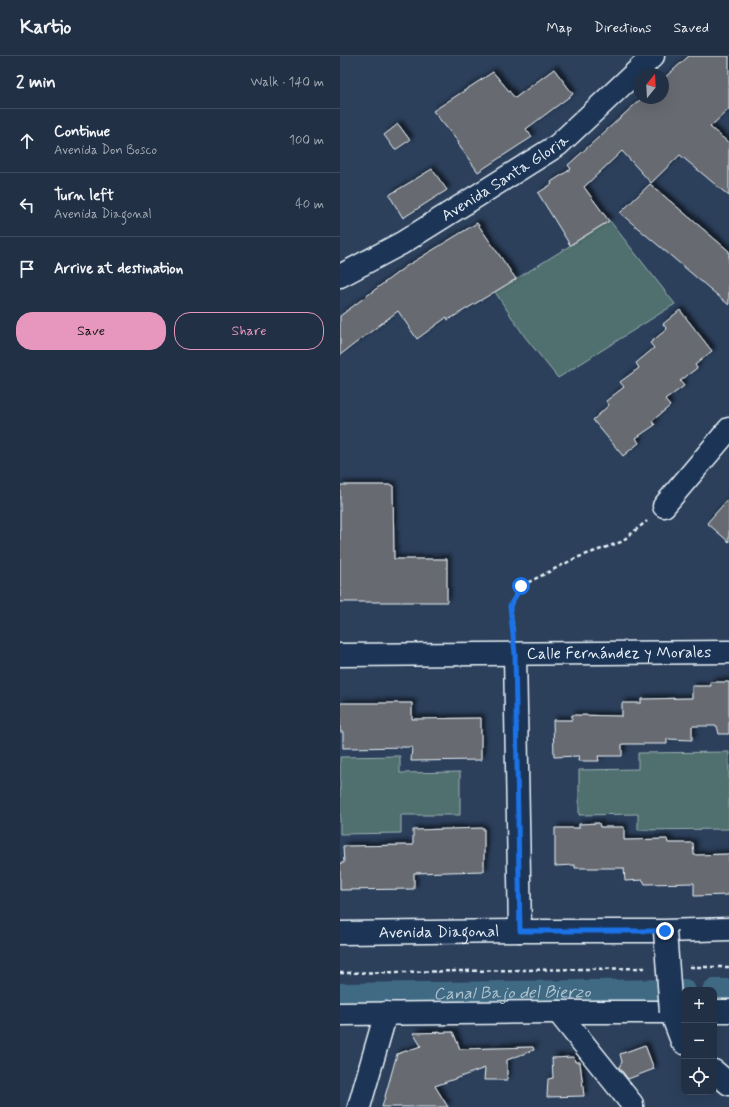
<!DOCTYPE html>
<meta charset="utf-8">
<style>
:root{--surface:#213045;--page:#29384c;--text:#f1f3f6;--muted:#a2a9b3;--line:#3e4b5e;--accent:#e797bd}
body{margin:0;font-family:Mynerve,sans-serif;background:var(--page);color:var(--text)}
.controls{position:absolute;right:12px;bottom:12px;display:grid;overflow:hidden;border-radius:8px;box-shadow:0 4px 16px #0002}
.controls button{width:36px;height:36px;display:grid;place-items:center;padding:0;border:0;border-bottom:1px solid var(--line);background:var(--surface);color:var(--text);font:20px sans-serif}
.compass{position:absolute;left:293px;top:12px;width:36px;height:36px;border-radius:50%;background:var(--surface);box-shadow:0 4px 16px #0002;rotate:18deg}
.stop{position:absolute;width:12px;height:12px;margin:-9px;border:3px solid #1a73e8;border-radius:50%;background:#fff}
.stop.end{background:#1a73e8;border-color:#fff;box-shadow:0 1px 4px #0008}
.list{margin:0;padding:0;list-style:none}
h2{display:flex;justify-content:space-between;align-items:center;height:52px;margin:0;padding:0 16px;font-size:17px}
h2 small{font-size:13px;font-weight:400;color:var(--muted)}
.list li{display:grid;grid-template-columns:26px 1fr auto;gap:12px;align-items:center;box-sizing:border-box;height:64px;padding:0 16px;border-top:1px solid var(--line)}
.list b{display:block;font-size:15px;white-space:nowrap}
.list p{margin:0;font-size:13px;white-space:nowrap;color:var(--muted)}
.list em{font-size:13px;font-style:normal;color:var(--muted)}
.actions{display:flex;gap:8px;padding:12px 16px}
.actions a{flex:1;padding:9px 0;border:1px solid var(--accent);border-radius:16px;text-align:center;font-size:14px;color:var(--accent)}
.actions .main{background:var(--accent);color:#111}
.icon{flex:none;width:22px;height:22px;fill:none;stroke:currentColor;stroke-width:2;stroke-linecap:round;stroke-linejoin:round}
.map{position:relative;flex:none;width:389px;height:1051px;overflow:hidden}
header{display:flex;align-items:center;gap:24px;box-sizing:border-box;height:56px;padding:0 20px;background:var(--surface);border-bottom:1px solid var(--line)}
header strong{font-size:19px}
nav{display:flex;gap:22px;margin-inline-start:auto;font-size:14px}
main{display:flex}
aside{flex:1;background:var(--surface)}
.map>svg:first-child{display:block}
.green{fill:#506f6e;stroke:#9cb0b3}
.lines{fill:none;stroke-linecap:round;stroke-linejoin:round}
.canal{stroke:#3f6b84;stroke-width:24}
.building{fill:#676b71;stroke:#e8f1f8;filter:url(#shadow)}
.minor-casing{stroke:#e8f1f8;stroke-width:25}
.path{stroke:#e8f1f8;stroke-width:2.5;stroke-dasharray:4 3;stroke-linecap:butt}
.minor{stroke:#1d3557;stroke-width:22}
.minor-bridge-casing{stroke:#e8f1f8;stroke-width:25;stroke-linecap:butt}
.minor-bridge{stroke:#1d3557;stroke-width:22}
.route{stroke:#1a73e8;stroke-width:5}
.labels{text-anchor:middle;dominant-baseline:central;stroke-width:3;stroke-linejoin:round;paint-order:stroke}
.street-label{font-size:16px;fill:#e8f1f8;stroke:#1d3557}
.water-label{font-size:17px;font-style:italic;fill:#adc2cf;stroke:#1d3557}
</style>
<header>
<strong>Kartio</strong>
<nav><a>Map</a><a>Directions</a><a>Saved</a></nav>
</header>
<main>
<aside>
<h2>2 min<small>Walk · 140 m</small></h2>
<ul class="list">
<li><svg class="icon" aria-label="ahead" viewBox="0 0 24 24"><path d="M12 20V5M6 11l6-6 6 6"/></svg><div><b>Continue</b><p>Avenida Don Bosco</p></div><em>100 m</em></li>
<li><svg class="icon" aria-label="left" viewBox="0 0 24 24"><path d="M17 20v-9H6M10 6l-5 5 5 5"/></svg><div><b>Turn left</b><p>Avenida Diagonal</p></div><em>40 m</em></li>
<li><svg class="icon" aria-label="arrive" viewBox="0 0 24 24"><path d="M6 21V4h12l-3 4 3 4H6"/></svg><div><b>Arrive at destination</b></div></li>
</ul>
<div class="actions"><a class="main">Save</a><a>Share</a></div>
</aside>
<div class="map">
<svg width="389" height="1051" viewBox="0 0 389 1051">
<defs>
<filter id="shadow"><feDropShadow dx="3.5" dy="-3.5" stdDeviation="2" flood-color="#0009"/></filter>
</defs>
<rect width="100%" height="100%" fill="#2c405c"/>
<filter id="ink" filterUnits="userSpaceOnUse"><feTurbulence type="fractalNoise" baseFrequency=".025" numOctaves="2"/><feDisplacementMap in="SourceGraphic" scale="8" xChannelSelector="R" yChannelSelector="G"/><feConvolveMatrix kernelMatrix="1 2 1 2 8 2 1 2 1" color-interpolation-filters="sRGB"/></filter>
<g filter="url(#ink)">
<g class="green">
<path d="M270,165l65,83 -117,74 -33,-41 -30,-45z"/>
<path d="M389,696v77l-91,1v-16l-59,1v-45l59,-1v-16z"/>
<path d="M60,700v17l60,-1v43h-59v18l-61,1v-77z"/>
</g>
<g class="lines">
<g class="canal">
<path d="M374,935h15"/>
<path id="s1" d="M0,939l344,-4"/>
</g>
</g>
<g class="building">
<path d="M349,0h40v53l-19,18 19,16v53l-49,-41 -29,28 -29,-32 -38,36 25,34 -39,24 -32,-52 14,-9 -1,-2 20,-13 -3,-4 74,-67h21v-19z"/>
<path d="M214,13l19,25 -47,35 6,8 -54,35 -20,-28 1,-1 -26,-32 60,-39 22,26z"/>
<path d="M58,68l12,16 -15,10 -11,-15z"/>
<path d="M92,113l15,21 -44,28 -14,-23z"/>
<path d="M310,128l79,67v54l-109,-92z"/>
<path d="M137,167l39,56 -68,41 -1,-3 -30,22 -19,-28 -58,44v-39l65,-49z"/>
<path d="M340,254l32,41 -17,14 2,3 -17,13 4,5 -19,14 5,6 -18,15 3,4 -19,13 3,5 -16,13 -30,-36 16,-15 -3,-4 18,-14 -4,-5 19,-14 -3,-5 18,-15 -4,-5 17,-14 -4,-5z"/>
<path d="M0,429h53l1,74h53v43h-107z"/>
<path d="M389,442v44l-22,-19z"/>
<path d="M370,626h19v52h-10l-2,-8h-25v14l-25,-1v5h-45v12h-24l1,5h-21l1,-5 -25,1 -1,-37h19v-5l50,1v-13h19v-4l51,-1v-12h19z"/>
<path d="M0,647h72v16l69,-1v42l-70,1 1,-14 -69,1v-16h-3z"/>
<path d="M259,767l1,4h24v13l43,-1 1,4h25l1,12 35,-1v41l-35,1v-13l-49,1 -2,-4 -18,1 -1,-13h-49v-3l-20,1v-38h24v-4z"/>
<path d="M144,772v43l-70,2v16l-74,1v-27h4l-1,-17 70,-1v-15z"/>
<path d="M113,976l7,17 73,-2 1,3 -27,10v20h-23l1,-12 -50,18 13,21h-66l15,-53 24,-8 -8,-13z"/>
<path d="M305,989l9,24 -26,10 -9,-12 3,-5 -2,-8z"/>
<path d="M234,1001l1,5h5l4,34 -37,1 1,-18 5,-1 -1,-20z"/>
</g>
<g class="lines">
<defs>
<g id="minor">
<path id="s2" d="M0,220l62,-33 156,-98 95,-89"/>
<path d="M324,450l65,-77"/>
<path d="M175,598l5,277"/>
<path id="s3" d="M0,599l389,-3"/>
<path id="s4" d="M0,877l180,-2h145l64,-2"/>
<path d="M374,955h15"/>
<path d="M218,956l74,92v3"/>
<path d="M331,956l11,29 2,2"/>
<path d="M0,958l218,-2h126"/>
<path d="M374,1015l15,13"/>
<path d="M19,1051l27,-94"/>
</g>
</defs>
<use href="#minor" class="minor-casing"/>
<g class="path">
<path d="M173,575l-3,-25 11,-20 55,-28 45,-16 26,-21"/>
<path d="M350,911h39"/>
<path d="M0,917l305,-5"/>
</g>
<use href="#minor" class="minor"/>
<defs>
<path id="minor-bridge" d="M325,875l6,81"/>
</defs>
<use href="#minor-bridge" class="minor-bridge-casing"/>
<use href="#minor-bridge" class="minor-bridge"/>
</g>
</g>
<g class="lines" filter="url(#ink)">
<path class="route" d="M181,530l-11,20 5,48 5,277h145"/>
</g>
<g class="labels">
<g class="street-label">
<text stroke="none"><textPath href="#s2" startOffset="192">Avenida Santa Gloria</textPath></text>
<text stroke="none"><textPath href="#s3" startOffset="279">Calle Fernández y Morales</textPath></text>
<text stroke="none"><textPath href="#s4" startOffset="99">Avenida Diagonal</textPath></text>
</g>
<g class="water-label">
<text stroke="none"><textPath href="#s1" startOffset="172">Canal Bajo del Bierzo</textPath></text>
</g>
</g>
</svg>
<div class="controls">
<button>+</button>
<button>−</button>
<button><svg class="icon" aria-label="locate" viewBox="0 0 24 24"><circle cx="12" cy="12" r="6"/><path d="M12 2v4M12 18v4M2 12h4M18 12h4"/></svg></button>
</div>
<svg class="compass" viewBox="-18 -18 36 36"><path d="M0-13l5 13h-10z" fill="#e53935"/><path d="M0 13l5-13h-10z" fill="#a2a9b3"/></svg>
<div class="stop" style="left:181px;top:530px"></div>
<div class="stop end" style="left:325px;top:875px"></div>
</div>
</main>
